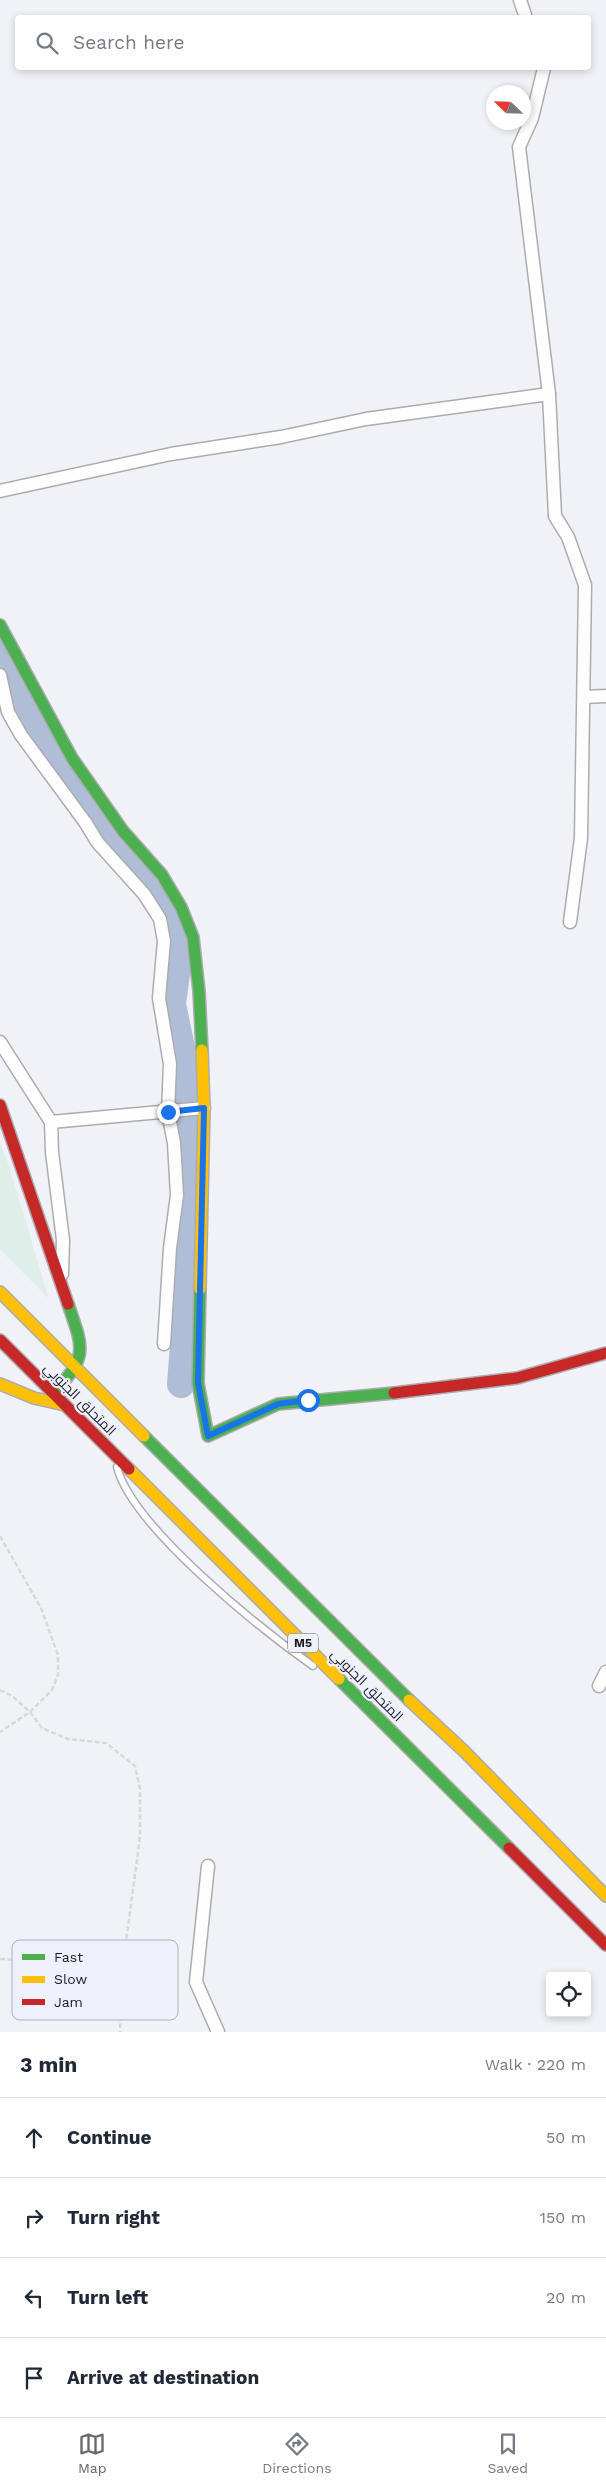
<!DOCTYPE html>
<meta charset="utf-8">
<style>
:root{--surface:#fff;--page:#f2f2f3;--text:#1f2937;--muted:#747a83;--line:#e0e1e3;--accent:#67676c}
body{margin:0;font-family:"Work Sans",Cairo,sans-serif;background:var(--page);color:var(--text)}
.controls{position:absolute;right:15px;bottom:15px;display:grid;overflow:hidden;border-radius:5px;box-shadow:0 2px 8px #0003}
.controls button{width:45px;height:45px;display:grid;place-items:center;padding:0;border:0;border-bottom:1px solid var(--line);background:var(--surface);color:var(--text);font:25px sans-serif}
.compass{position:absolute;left:486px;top:85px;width:45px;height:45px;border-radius:50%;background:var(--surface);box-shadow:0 2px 8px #0003;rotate:293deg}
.stop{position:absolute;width:15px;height:15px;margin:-11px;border:4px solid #1a73e8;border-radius:50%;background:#fff}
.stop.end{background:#1a73e8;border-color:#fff;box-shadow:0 1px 5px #0008}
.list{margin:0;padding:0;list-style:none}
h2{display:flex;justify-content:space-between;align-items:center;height:65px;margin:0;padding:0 20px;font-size:21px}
h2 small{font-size:16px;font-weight:400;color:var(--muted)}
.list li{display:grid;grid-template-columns:32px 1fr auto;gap:15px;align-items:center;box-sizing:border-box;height:80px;padding:0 20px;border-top:1px solid var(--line)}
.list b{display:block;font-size:19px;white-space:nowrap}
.list em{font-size:16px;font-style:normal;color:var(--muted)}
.icon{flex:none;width:28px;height:28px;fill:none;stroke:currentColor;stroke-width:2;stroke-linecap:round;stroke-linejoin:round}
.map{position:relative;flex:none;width:606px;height:2032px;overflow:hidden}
.search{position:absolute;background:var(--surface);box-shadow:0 2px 8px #0003;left:15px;right:15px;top:15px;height:55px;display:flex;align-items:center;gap:12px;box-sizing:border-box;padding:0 18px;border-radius:5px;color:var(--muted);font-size:19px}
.sheet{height:385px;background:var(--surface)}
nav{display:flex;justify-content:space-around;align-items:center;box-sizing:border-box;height:70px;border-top:1px solid var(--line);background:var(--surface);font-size:14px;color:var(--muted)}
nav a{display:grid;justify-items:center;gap:2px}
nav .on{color:var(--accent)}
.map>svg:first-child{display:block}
.green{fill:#dfeee9}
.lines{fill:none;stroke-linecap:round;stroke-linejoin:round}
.river{stroke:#afbed6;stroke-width:28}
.lane-casing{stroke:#acacb0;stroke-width:9}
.street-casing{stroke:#acacb0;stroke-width:15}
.fast-casing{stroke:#acacb0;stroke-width:14}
.slow-casing{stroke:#acacb0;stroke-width:14}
.jam-casing{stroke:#acacb0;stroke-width:14}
.path{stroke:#d7d8d9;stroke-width:2.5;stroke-dasharray:5 2.5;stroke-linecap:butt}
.lane{stroke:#fdfdfe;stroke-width:6}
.street{stroke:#fdfdfe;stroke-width:12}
.fast{stroke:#4caf50;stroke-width:11}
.slow{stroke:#ffc107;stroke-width:11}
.jam{stroke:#c62828;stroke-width:11}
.route{stroke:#1a73e8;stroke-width:6}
.labels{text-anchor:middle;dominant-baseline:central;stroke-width:4.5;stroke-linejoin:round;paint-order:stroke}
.shield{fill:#eef0fb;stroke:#5b5c62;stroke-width:1}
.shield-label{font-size:12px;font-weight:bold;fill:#1c1c20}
.street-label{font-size:14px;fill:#1c1c20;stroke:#eef0fb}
.key{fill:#eef0fb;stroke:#afb0b9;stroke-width:1}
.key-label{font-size:14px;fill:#1c1c20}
</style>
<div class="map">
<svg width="606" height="2032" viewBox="0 0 606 2032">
<rect width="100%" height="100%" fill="#f1f2f8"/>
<path class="green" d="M0,1142l8,21 41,136 -49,-49z"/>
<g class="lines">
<path class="river" d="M0,647l18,31 10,42 37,50 26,45 24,32 33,32 25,41 4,47 -5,37 11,53 10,146 -8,46v83l-4,52"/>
<defs>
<path id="lane" d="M117,1467c15,60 145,163 196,199"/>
<g id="street">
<path d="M520,0l6,18"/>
<path d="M544,68l-12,50 -13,29 30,247 6,122 13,21 17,48 -4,253 -11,84"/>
<path d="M0,491l171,-37 110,-17 85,-18 183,-25"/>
<path d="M0,675l8,37 13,23 64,87 13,21 46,51 16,25 4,22 -5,57 11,66 -2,48 6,31 3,52 -7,53 -6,96"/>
<path d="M584,697l22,-1"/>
<path d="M0,1042l51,80 1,30 11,88 -1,34"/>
<path d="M51,1122l153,-14"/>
<path d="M599,1686l7,-14"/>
<path d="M208,1866l-12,116 22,50"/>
</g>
<g id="fast">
<path d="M0,625l72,133 51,73 39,44 19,32 12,30 6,54 3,59"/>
<path d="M200,1289l-2,94 10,53 70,-32 116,-11"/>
<path d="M53,1393c35,-36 31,-43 15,-89"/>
<path d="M144,1436l265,264"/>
<path d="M339,1679l170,169"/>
</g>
<g id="slow">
<path d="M200,1289l4,-181 -2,-58"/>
<path d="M0,1292l144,144"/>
<path d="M0,1384l34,14 31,7"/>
<path d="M129,1469l210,210"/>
<path d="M409,1700l55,51 142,145"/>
</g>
<g id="jam">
<path d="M0,1105l68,199"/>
<path d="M0,1340l129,129"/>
<path d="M394,1393l123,-15 89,-25"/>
<path d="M509,1848l97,97"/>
</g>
</defs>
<use href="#lane" class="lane-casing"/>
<use href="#street" class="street-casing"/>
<use href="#fast" class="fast-casing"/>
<use href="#slow" class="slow-casing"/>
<use href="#jam" class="jam-casing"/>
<g class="path">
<path d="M0,1536l41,72 17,47v20l-6,15 -22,22 -30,20"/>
<path d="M0,1690l12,6 18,16 12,16 26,11 38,4 29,23 5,23v48l-17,127 -3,68"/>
<path d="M0,1959l34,2 37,16 50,35"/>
</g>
<use href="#lane" class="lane"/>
<use href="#street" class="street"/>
<use href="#fast" class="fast"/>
<use href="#slow" class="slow"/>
<use href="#jam" class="jam"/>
</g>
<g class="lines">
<path class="route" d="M168,1112l36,-4 -6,275 10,53 70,-32 30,-4"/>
</g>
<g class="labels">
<rect class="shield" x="288" y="1633.5" width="30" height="19" rx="4"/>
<g class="shield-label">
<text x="303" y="1643">M5</text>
</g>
<g class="street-label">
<text transform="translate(80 1399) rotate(45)">المتحلق الجنوبي</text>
<text transform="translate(367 1685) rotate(45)">المتحلق الجنوبي</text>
</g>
</g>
<rect x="12" y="1940" width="166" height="80" rx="8" class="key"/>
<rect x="22" y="1954" width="23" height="6" fill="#4caf50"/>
<rect x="22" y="1976" width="23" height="7" fill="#ffc107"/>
<rect x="22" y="1999" width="23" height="6" fill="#c62828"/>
<g class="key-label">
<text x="54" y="1962">Fast</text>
<text x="54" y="1984">Slow</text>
<text x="54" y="2007">Jam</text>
</g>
</svg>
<div class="controls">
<button><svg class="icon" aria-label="locate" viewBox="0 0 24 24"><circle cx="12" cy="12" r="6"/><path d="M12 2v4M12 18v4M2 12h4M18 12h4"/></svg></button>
</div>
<svg class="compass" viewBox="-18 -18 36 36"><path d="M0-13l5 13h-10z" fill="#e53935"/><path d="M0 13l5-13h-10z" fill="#747a83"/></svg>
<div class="stop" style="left:308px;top:1400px"></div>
<div class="stop end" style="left:168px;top:1112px"></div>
<div class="search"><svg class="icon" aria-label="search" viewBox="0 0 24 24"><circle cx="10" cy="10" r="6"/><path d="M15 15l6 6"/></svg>Search here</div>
</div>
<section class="sheet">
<h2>3 min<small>Walk · 220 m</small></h2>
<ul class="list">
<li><svg class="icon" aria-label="ahead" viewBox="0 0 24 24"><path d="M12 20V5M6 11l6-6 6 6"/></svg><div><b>Continue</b></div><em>50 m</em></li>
<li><svg class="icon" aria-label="right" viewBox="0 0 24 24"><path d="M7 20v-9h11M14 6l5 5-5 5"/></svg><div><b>Turn right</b></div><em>150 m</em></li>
<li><svg class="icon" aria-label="left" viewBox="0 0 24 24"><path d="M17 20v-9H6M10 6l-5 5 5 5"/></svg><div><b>Turn left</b></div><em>20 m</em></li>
<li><svg class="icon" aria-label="arrive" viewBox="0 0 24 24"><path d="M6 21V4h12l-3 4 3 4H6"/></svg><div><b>Arrive at destination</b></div></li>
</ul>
</section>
<nav>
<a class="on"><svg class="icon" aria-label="map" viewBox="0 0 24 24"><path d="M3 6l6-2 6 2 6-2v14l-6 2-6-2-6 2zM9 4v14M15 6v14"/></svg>Map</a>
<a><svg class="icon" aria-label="directions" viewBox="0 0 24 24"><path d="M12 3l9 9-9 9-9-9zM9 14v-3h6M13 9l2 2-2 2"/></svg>Directions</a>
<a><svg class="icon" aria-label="saved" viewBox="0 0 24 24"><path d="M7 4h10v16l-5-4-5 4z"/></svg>Saved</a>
</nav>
